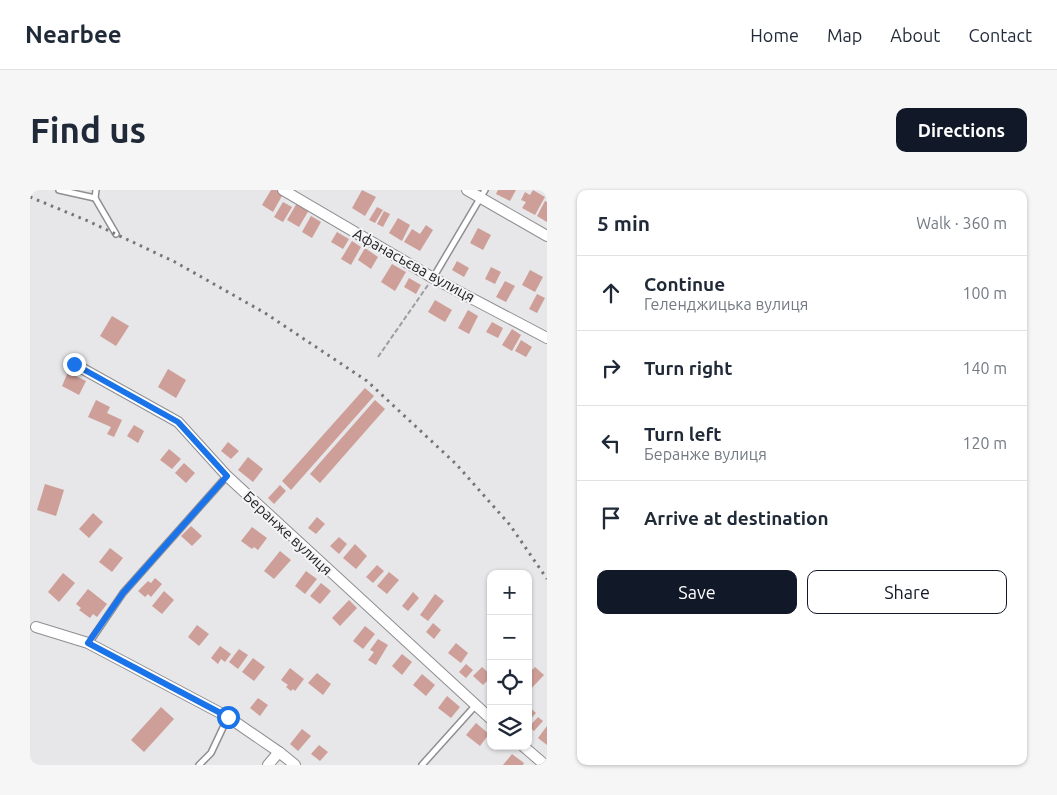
<!DOCTYPE html>
<meta charset="utf-8">
<style>
:root{--surface:#fff;--page:#f6f6f7;--text:#1f2937;--muted:#747a83;--line:#e0e1e3;--accent:#111827}
body{margin:0;font-family:Ubuntu,sans-serif;background:var(--page);color:var(--text)}
.controls{position:absolute;right:15px;bottom:15px;display:grid;overflow:hidden;border-radius:10px;box-shadow:0 1px 4px #0004}
.controls button{width:45px;height:45px;display:grid;place-items:center;padding:0;border:0;border-bottom:1px solid var(--line);background:var(--surface);color:var(--text);font:25px sans-serif}
.stop{position:absolute;width:15px;height:15px;margin:-11px;border:4px solid #1a73e8;border-radius:50%;background:#fff}
.stop.end{background:#1a73e8;border-color:#fff;box-shadow:0 1px 5px #0008}
.list{margin:0;padding:0;list-style:none}
h2{display:flex;justify-content:space-between;align-items:center;height:65px;margin:0;padding:0 20px;font-size:21px}
h2 small{font-size:16px;font-weight:400;color:var(--muted)}
.list li{display:grid;grid-template-columns:32px 1fr auto;gap:15px;align-items:center;box-sizing:border-box;height:75px;padding:0 20px;border-top:1px solid var(--line)}
.list b{display:block;font-size:19px;white-space:nowrap}
.list p{margin:0;font-size:16px;white-space:nowrap;color:var(--muted)}
.list em{font-size:16px;font-style:normal;color:var(--muted)}
.actions{display:flex;gap:10px;padding:15px 20px}
.actions a{flex:1;padding:11px 0;border:1px solid var(--accent);border-radius:10px;text-align:center;font-size:18px;color:var(--accent)}
.actions .main{background:var(--accent);color:#fff}
.icon{flex:none;width:28px;height:28px;fill:none;stroke:currentColor;stroke-width:2;stroke-linecap:round;stroke-linejoin:round}
.map{position:relative;flex:none;width:517px;height:575px;overflow:hidden;border-radius:10px}
header{display:flex;align-items:center;gap:30px;box-sizing:border-box;height:70px;padding:0 25px;background:var(--surface);border-bottom:1px solid var(--line)}
header strong{font-size:24px}
nav{display:flex;gap:28px;margin-inline-start:auto;font-size:18px}
.intro{display:flex;align-items:center;justify-content:space-between;box-sizing:border-box;height:120px;padding:0 30px}
h1{margin:0;font-size:35px}
.button{padding:12px 22px;border-radius:10px;background:var(--accent);color:#fff;font-size:18px;font-weight:700}
main{display:flex;gap:30px;padding:0 30px}
aside{flex:1;background:var(--surface);border-radius:10px;box-shadow:0 1px 4px #0004}
.map>svg:first-child{display:block}
.building{fill:#ce9f98}
.lines{fill:none;stroke-linecap:round;stroke-linejoin:round}
.lane-casing{stroke:#8f8e91;stroke-width:8}
.street-casing{stroke:#8f8e91;stroke-width:12}
.path{stroke:#9d9d9f;stroke-width:2;stroke-dasharray:5 2.5;stroke-linecap:butt}
.lane{stroke:#fff;stroke-width:5}
.street{stroke:#fff;stroke-width:10}
.rail{stroke:#757577;stroke-width:3;stroke-dasharray:2.5 5;stroke-linecap:butt}
.route{stroke:#1a73e8;stroke-width:6}
.labels{text-anchor:middle;dominant-baseline:central;stroke-width:4;stroke-linejoin:round;paint-order:stroke}
.street-label{font-size:15px;fill:#242425;stroke:#f4f3f6}
</style>
<header>
<strong>Nearbee</strong>
<nav><a>Home</a><a>Map</a><a>About</a><a>Contact</a></nav>
</header>
<div class="intro"><h1>Find us</h1><a class="button">Directions</a></div>
<main>
<div class="map">
<svg width="517" height="575" viewBox="0 0 517 575">
<rect width="100%" height="100%" fill="#e7e6e9"/>
<g class="building">
<path d="M241,0h5l7,4 -10,18 -11,-7z"/>
<path d="M332,0l14,7 -11,19 -13,-8z"/>
<path d="M468,0h18l-6,11 -14,-7z"/>
<path d="M503,0l12,7 -10,18 -13,-7 4,-6 -5,-2 4,-8 5,3z"/>
<path d="M515,11l2,1v20l-10,-6z"/>
<path d="M253,12l9,5 -9,15 -9,-5z"/>
<path d="M267,13l12,7 -10,17 -12,-7z"/>
<path d="M347,17l6,3 -8,13 -6,-3z"/>
<path d="M354,21l6,3 -7,13 -6,-3z"/>
<path d="M281,26l10,6 -9,16 -10,-6z"/>
<path d="M368,28l12,7 -8,16 -13,-8z"/>
<path d="M396,35l7,5 -13,21 -16,-9 8,-13 8,5z"/>
<path d="M448,38l13,7 -8,15 -13,-7z"/>
<path d="M307,42l12,7 -6,10 -12,-7z"/>
<path d="M322,51l9,6 -10,18 -10,-6z"/>
<path d="M335,58l13,9 -7,12 -13,-9z"/>
<path d="M427,71l12,7 -5,9 -12,-7z"/>
<path d="M362,74l14,8 -11,19 -14,-9z"/>
<path d="M461,77l10,5 -6,12 -10,-5z"/>
<path d="M500,80l13,7 -8,15 -13,-7z"/>
<path d="M379,88l12,7 -5,9 -12,-7z"/>
<path d="M475,91l10,5 -9,16 -10,-5z"/>
<path d="M507,104l8,4 -8,15 -8,-4z"/>
<path d="M405,110l17,10 -7,12 -17,-10z"/>
<path d="M438,120l10,6 -9,18 -11,-6z"/>
<path d="M82,126l17,10 -13,20 -16,-10z"/>
<path d="M462,132l11,6 -5,10 -12,-6z"/>
<path d="M482,139l9,6 -9,16 -10,-6z"/>
<path d="M491,150l11,7 -6,10 -11,-6z"/>
<path d="M138,179l18,11 -10,18 -18,-11z"/>
<path d="M38,182l18,9 -7,14 -17,-9z"/>
<path d="M335,198l9,8 -83,94 -9,-9z"/>
<path d="M66,210l14,7 -3,6 15,7 -8,17 -7,-3 4,-7 -23,-10z"/>
<path d="M345,210l10,9 -65,74 -10,-9z"/>
<path d="M104,235l10,6 -6,12 -11,-7z"/>
<path d="M198,252l11,9 -8,8 -10,-8z"/>
<path d="M139,259l12,10 -9,10 -12,-9z"/>
<path d="M218,267l15,12 -10,13 -15,-12z"/>
<path d="M154,273l11,10 -9,10 -11,-10z"/>
<path d="M15,294l19,6 -8,26 -19,-6z"/>
<path d="M250,295l6,6 -12,13 -6,-6z"/>
<path d="M63,323l10,9 -14,16 -10,-9z"/>
<path d="M287,327l8,7 -9,10 -8,-6z"/>
<path d="M161,336l11,10 -10,10 -11,-10z"/>
<path d="M222,337l15,11 -9,12 -4,-3 -2,2 -11,-8z"/>
<path d="M309,347l8,7 -8,10 -9,-8z"/>
<path d="M325,354l12,12 -11,13 -13,-11z"/>
<path d="M80,358l13,10 -11,14 -13,-10z"/>
<path d="M250,361l11,9 -17,19 -10,-8z"/>
<path d="M347,375l7,6 -11,12 -7,-6z"/>
<path d="M276,381l11,8 -12,15 -10,-8z"/>
<path d="M359,382l10,8 -12,14 -10,-8z"/>
<path d="M33,383l12,10 -16,19 -11,-10z"/>
<path d="M125,388l7,6 -11,13 -3,-3 -3,3 -7,-6 10,-10 3,2z"/>
<path d="M291,393l10,8 -11,13 -10,-8z"/>
<path d="M58,399l19,15 -10,13 -4,-3 -3,4 -11,-8 2,-2 -5,-4z"/>
<path d="M134,401l10,9 -12,14 -10,-8z"/>
<path d="M383,402l6,6 -11,13 -6,-5z"/>
<path d="M405,404l9,7 -16,20 -8,-6z"/>
<path d="M319,410l8,8 -17,18 -8,-8z"/>
<path d="M403,433l8,7 -7,9 -8,-7z"/>
<path d="M167,435l12,9 -10,12 -11,-9z"/>
<path d="M335,436l10,8 -12,15 -10,-8z"/>
<path d="M348,449l10,6 -12,20 -8,-5 6,-8 -4,-2z"/>
<path d="M426,453l12,10 -7,10 -13,-10z"/>
<path d="M190,456l11,8 -6,8 -4,-3 -3,5 -7,-6z"/>
<path d="M209,459l9,6 -10,14 -9,-7z"/>
<path d="M372,464l10,8 -10,13 -10,-9z"/>
<path d="M223,468l12,9 -11,14 -12,-9z"/>
<path d="M436,474l7,6 -7,8 -7,-6z"/>
<path d="M452,477l9,8v2l-8,8 -10,-9z"/>
<path d="M505,477l9,8 -16,17v-18z"/>
<path d="M260,478l14,11 -9,12 -2,-2 -2,2 -5,-4 2,-2 -7,-5z"/>
<path d="M287,483l14,11 -8,11 -15,-12z"/>
<path d="M392,484l13,11 -9,11 -13,-11z"/>
<path d="M417,506l13,11 -9,11 -13,-10z"/>
<path d="M228,508l10,7 -8,11 -10,-8z"/>
<path d="M498,516l8,7 -8,9z"/>
<path d="M131,517l13,12 -30,33 -13,-12z"/>
<path d="M508,527l5,4 -9,10 -5,-4z"/>
<path d="M446,533l13,11 -9,12 -14,-11z"/>
<path d="M517,536v19l-9,-7z"/>
<path d="M272,539l9,7 -13,15 -8,-7z"/>
<path d="M289,555l9,7 -8,9 -9,-7z"/>
<path d="M482,564l12,9 -1,2h-20z"/>
</g>
<g class="lines">
<defs>
<g id="lane">
<path d="M29,0l36,8"/>
<path d="M66,0l-1,8 21,36"/>
<path d="M403,88l52,-88"/>
<path d="M59,453l34,-50 104,-117"/>
<path d="M169,575l12,-12 17,-36"/>
<path d="M392,575l53,-59"/>
</g>
<g id="street">
<path d="M253,0l150,88 114,60"/>
<path d="M437,0l80,46"/>
<path d="M44,174l104,58 49,54 264,243"/>
<path d="M6,437l52,16 140,74 51,35 16,13"/>
<path d="M493,556l22,19"/>
<path d="M238,575l11,-13"/>
</g>
</defs>
<use href="#lane" class="lane-casing"/>
<use href="#street" class="street-casing"/>
<path class="path" d="M348,167l50,-72"/>
<use href="#lane" class="lane"/>
<use href="#street" class="street"/>
<path class="rail" d="M0,7l58,24 87,41 90,51 102,68 89,83 54,61 37,54"/>
</g>
<g class="lines">
<path class="route" d="M44,174l104,58 49,54 -104,117 -35,50 140,74"/>
</g>
<g class="labels">
<g class="street-label">
<text transform="translate(384 75) rotate(29)">Афанасьєва вулиця</text>
<text transform="translate(258 343) rotate(43)">Беранже вулиця</text>
</g>
</g>
</svg>
<div class="controls">
<button>+</button>
<button>−</button>
<button><svg class="icon" aria-label="locate" viewBox="0 0 24 24"><circle cx="12" cy="12" r="6"/><path d="M12 2v4M12 18v4M2 12h4M18 12h4"/></svg></button>
<button><svg class="icon" aria-label="layers" viewBox="0 0 24 24"><path d="M12 4l9 5-9 5-9-5zM3 14l9 5 9-5"/></svg></button>
</div>
<div class="stop" style="left:198px;top:527px"></div>
<div class="stop end" style="left:44px;top:174px"></div>
</div>
<aside>
<h2>5 min<small>Walk · 360 m</small></h2>
<ul class="list">
<li><svg class="icon" aria-label="ahead" viewBox="0 0 24 24"><path d="M12 20V5M6 11l6-6 6 6"/></svg><div><b>Continue</b><p>Геленджицька вулиця</p></div><em>100 m</em></li>
<li><svg class="icon" aria-label="right" viewBox="0 0 24 24"><path d="M7 20v-9h11M14 6l5 5-5 5"/></svg><div><b>Turn right</b></div><em>140 m</em></li>
<li><svg class="icon" aria-label="left" viewBox="0 0 24 24"><path d="M17 20v-9H6M10 6l-5 5 5 5"/></svg><div><b>Turn left</b><p>Беранже вулиця</p></div><em>120 m</em></li>
<li><svg class="icon" aria-label="arrive" viewBox="0 0 24 24"><path d="M6 21V4h12l-3 4 3 4H6"/></svg><div><b>Arrive at destination</b></div></li>
</ul>
<div class="actions"><a class="main">Save</a><a>Share</a></div>
</aside>
</main>
